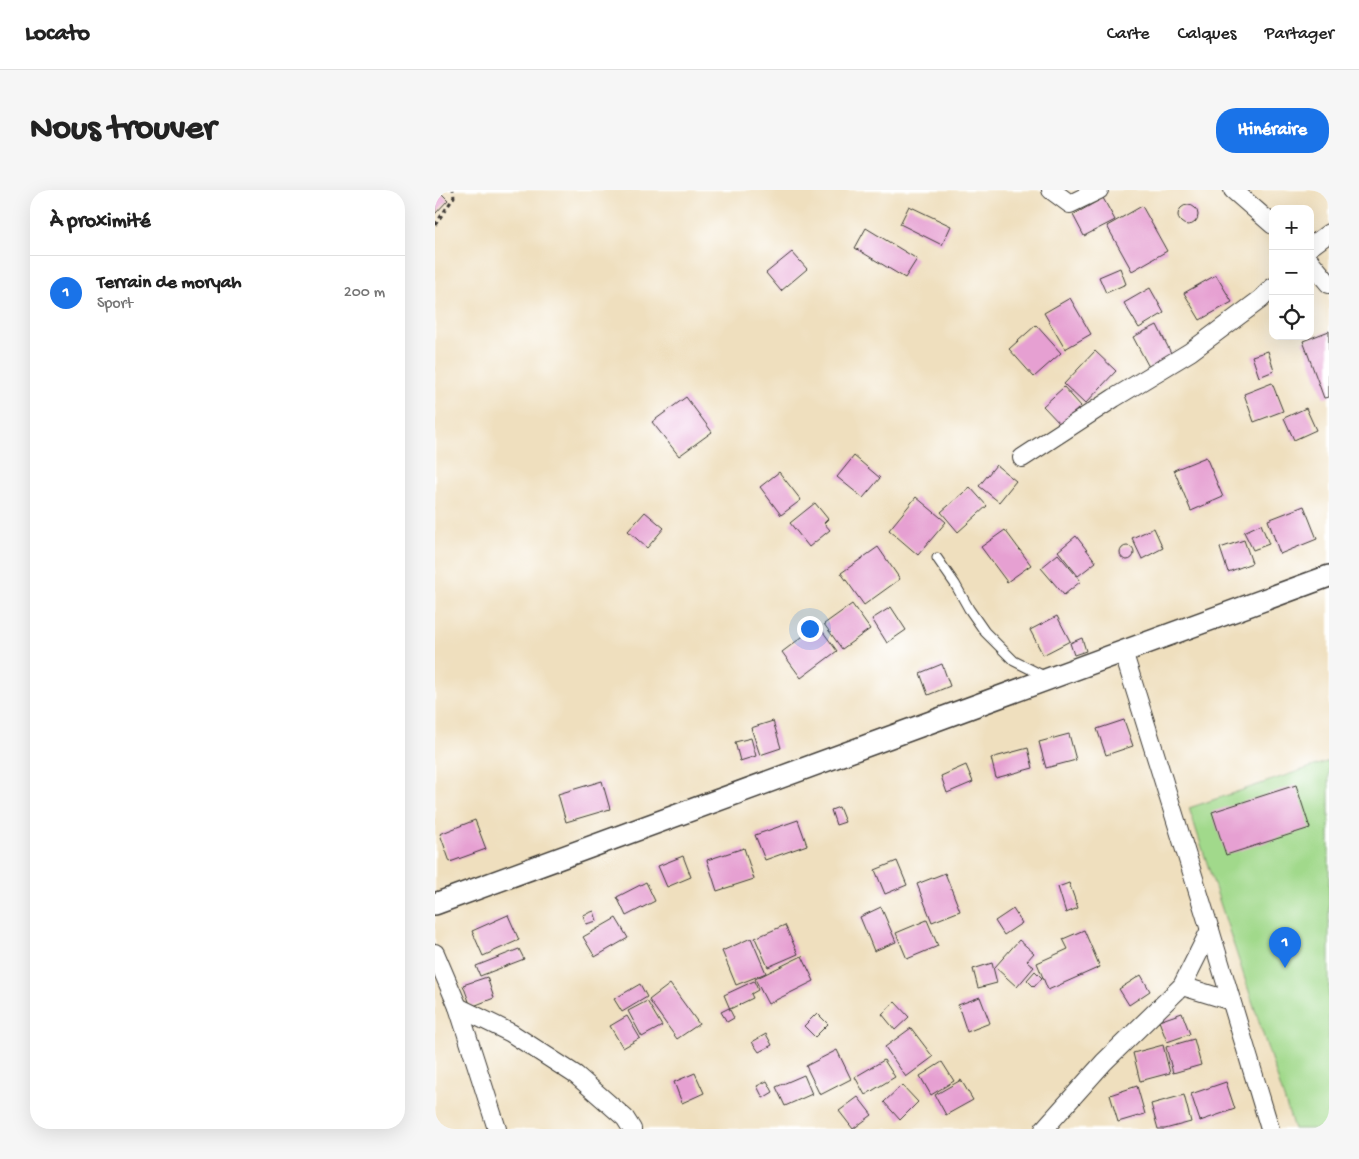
<!DOCTYPE html>
<html lang="fr">
<meta charset="utf-8">
<style>
:root{--surface:#fff;--page:#f6f6f6;--text:#222;--muted:#767676;--line:#e0e0e0;--accent:#1a73e8}
body{margin:0;font-family:"Gochi Hand",sans-serif;background:var(--page);color:var(--text)}
.controls{position:absolute;right:15px;top:15px;display:grid;overflow:hidden;border-radius:10px;box-shadow:0 5px 20px #0002}
.controls button{width:45px;height:45px;display:grid;place-items:center;padding:0;border:0;border-bottom:1px solid var(--line);background:var(--surface);color:var(--text);font:25px sans-serif}
.you{position:absolute;left:374px;top:438px;width:18px;height:18px;margin:-12px;border:4px solid #fff;border-radius:50%;background:#1a73e8;box-shadow:0 0 0 8px #1a73e833}
.badge{display:grid;place-items:center;width:32px;height:32px;border-radius:50%;background:var(--accent);color:#fff;font-size:16px;font-weight:700}
.pin{position:absolute;translate:-50% -41px;filter:drop-shadow(0 1px 2px #0008)}
.pin::after{content:'';position:absolute;top:26px;width:18px;height:15px;background:inherit;clip-path:polygon(0 0,100% 0,50% 100%)}
.list{margin:0;padding:0;list-style:none}
h2{display:flex;justify-content:space-between;align-items:center;height:65px;margin:0;padding:0 20px;font-size:21px}
h2 small{font-size:16px;font-weight:400;color:var(--muted)}
.list li{display:grid;grid-template-columns:32px 1fr auto;gap:15px;align-items:center;box-sizing:border-box;height:75px;padding:0 20px;border-top:1px solid var(--line)}
.list b{display:block;font-size:19px;white-space:nowrap}
.list p{margin:0;font-size:16px;white-space:nowrap;color:var(--muted)}
.list em{font-size:16px;font-style:normal;color:var(--muted)}
.icon{flex:none;width:28px;height:28px;fill:none;stroke:currentColor;stroke-width:2;stroke-linecap:round;stroke-linejoin:round}
.map{position:relative;flex:none;width:894px;height:939px;overflow:hidden;border-radius:20px}
header{display:flex;align-items:center;gap:30px;box-sizing:border-box;height:70px;padding:0 25px;background:var(--surface);border-bottom:1px solid var(--line)}
header strong{font-size:24px}
nav{display:flex;gap:28px;margin-inline-start:auto;font-size:18px}
.intro{display:flex;align-items:center;justify-content:space-between;box-sizing:border-box;height:120px;padding:0 30px}
h1{margin:0;font-size:35px}
.button{padding:12px 22px;border-radius:20px;background:var(--accent);color:#fff;font-size:18px;font-weight:700}
main{display:flex;gap:30px;padding:0 30px}
aside{flex:1;background:var(--surface);border-radius:20px;box-shadow:0 5px 20px #0002}
.map>svg:first-child{display:block}
.green{fill:#a1d98b;stroke:#5e7a54}
.building{fill:#e6a0d2}
.lines{fill:none;stroke-linecap:round;stroke-linejoin:round}
.service-casing{stroke:#3c3934;stroke-width:11}
.minor-casing{stroke:#3c3934;stroke-width:20}
.tertiary-casing{stroke:#3c3934;stroke-width:24}
.path{stroke:#3c3934;stroke-width:3;stroke-dasharray:4 4;stroke-linecap:butt}
.service{stroke:#fff;stroke-width:9}
.minor{stroke:#fff;stroke-width:18}
.tertiary{stroke:#fff;stroke-width:21}
</style>
<header>
<strong>Locato</strong>
<nav><a>Carte</a><a>Calques</a><a>Partager</a></nav>
</header>
<div class="intro"><h1>Nous trouver</h1><a class="button">Itinéraire</a></div>
<main>
<aside>
<h2>À proximité<small></small></h2>
<ul class="list">
<li><span class="badge">1</span><div><b>Terrain de moryah</b><p>Sport</p></div><em>200 m</em></li>
</ul>
</aside>
<div class="map">
<svg width="894" height="939" viewBox="0 0 894 939">
<rect width="100%" height="100%" fill="#fff"/>
<filter id="ink" filterUnits="userSpaceOnUse"><feTurbulence type="fractalNoise" baseFrequency=".02" numOctaves="2"/><feDisplacementMap in="SourceGraphic" scale="10" xChannelSelector="R" yChannelSelector="G"/><feConvolveMatrix kernelMatrix="1 2 1 2 8 2 1 2 1" color-interpolation-filters="sRGB"/></filter>
<filter id="wash" filterUnits="userSpaceOnUse"><feTurbulence type="fractalNoise" baseFrequency=".0096" numOctaves="4" result="noise"/><feDisplacementMap in="SourceGraphic" scale="20" xChannelSelector="R" yChannelSelector="G"/><feGaussianBlur stdDeviation="1.12" result="paint"/><feColorMatrix in="noise" values="0 0 0 0 0 0 0 0 0 0 0 0 0 0 0 0 0 1.4 0 .05"/><feComposite in="paint" operator="in"/></filter>
<g filter="url(#wash)">
<rect width="100%" height="100%" fill="#efdfbe"/>
<path class="green" d="M894,571v368h-35l-105,-321z"/>
<g id="blocks">
<g class="building">
<path d="M0,0h3l10,10 -13,14z"/>
<path d="M668,8l12,22 -31,16 -11,-21z"/>
<circle cx="753" cy="25" r="10"/>
<path d="M474,16l42,20 -9,19 -42,-21z"/>
<path d="M707,16l25,45 -35,20 -25,-45z"/>
<path d="M431,38l51,31 -12,19 -50,-30z"/>
<path d="M357,62l15,17 -26,22 -15,-18z"/>
<path d="M685,78l6,16 -20,9 -7,-16z"/>
<path d="M781,85l16,27 -32,18 -16,-27z"/>
<path d="M715,98l14,25 -25,15 -15,-25z"/>
<path d="M635,108l21,36 -26,15 -21,-36z"/>
<path d="M601,135l25,28 -27,24 -25,-28z"/>
<path d="M722,135l16,32 -23,12 -17,-32z"/>
<path d="M894,141v66l-5,1 -21,-57z"/>
<path d="M660,161l21,20 -31,33 -21,-20z"/>
<path d="M833,161l6,20 -15,6 -7,-21z"/>
<path d="M837,193l11,28 -29,11 -10,-28z"/>
<path d="M629,197l17,19 -20,19 -18,-19z"/>
<path d="M251,207l26,35 -33,24 -27,-34z"/>
<path d="M871,218l10,22 -22,10 -10,-22z"/>
<path d="M419,266l26,22 -17,20 -26,-21z"/>
<path d="M771,267l17,40 -32,14 -17,-41z"/>
<path d="M561,275l20,16 -17,21 -20,-16z"/>
<path d="M344,282l22,28 -20,15 -21,-28z"/>
<path d="M535,297l17,19 -29,26 -17,-20z"/>
<path d="M481,307l30,25 -28,33 -29,-25z"/>
<path d="M380,313l13,16 -4,4 6,7 -21,17 -19,-24z"/>
<path d="M869,316l13,33 -37,15 -12,-34z"/>
<path d="M210,322l19,16 -17,20 -19,-17z"/>
<path d="M826,334l8,20 -16,6 -9,-18z"/>
<path d="M719,338l9,20 -21,11 -10,-21z"/>
<path d="M570,340l26,35 -24,17 -26,-35z"/>
<path d="M641,346l20,26 -18,14 -20,-25z"/>
<path d="M809,350l8,23 -24,9 -8,-24z"/>
<circle cx="692" cy="363" r="7"/>
<path d="M443,357l22,32 -36,26 -23,-32z"/>
<path d="M623,364l23,27 -17,14 -23,-27z"/>
<path d="M417,414l18,25 -28,20 -18,-25z"/>
<path d="M456,417l15,23 -19,13 -15,-24z"/>
<path d="M622,426l13,25 -27,14 -13,-25z"/>
<path d="M383,435l19,26 -36,27 -19,-26z"/>
<path d="M647,448l4,13 -12,4 -4,-12z"/>
<path d="M507,474l8,22 -22,9 -8,-22z"/>
<path d="M689,530l9,26 -27,9 -9,-26z"/>
<path d="M338,531l8,27 -21,7 -9,-27z"/>
<path d="M634,544l7,26 -30,8 -7,-26z"/>
<path d="M316,548l5,18 -16,5 -5,-19z"/>
<path d="M593,558l5,20 -37,10 -5,-20z"/>
<path d="M531,575l7,17 -26,11 -6,-17z"/>
<path d="M167,591l8,28 -44,13 -8,-28z"/>
<path d="M861,595l14,43 -84,27 -14,-43z"/>
<path d="M404,617l6,15 -9,3 -5,-15z"/>
<path d="M40,630l11,29 -36,13 -10,-28z"/>
<path d="M363,630l9,25 -42,15 -10,-25z"/>
<path d="M309,658l10,31 -37,12 -10,-31z"/>
<path d="M248,666l8,21 -24,10 -9,-21z"/>
<path d="M462,671l10,24 -22,9 -10,-24z"/>
<path d="M510,683l15,38 -28,11 -15,-38z"/>
<path d="M211,692l9,19 -29,15 -9,-19z"/>
<path d="M634,693l9,25 -12,5 -8,-26z"/>
<path d="M446,717l15,35 -22,9 -14,-34z"/>
<path d="M578,719l9,14 -18,12 -9,-14z"/>
<path d="M159,721l3,10 -11,3 -3,-9z"/>
<path d="M73,725l11,25 -36,16 -11,-25z"/>
<path d="M181,728l12,20 -33,19 -12,-20z"/>
<path d="M492,730l11,26 -31,13 -11,-26z"/>
<path d="M350,735l13,29 -30,13 -13,-29z"/>
<path d="M649,740l16,37 -52,23 -11,-27 31,-14 -5,-10z"/>
<path d="M316,748l15,35 -30,12 -14,-34z"/>
<path d="M584,750l15,13 -7,8 7,6 -17,20 -22,-20z"/>
<path d="M84,759l5,10 -44,17 -4,-10z"/>
<path d="M367,766l12,25 -46,23 -13,-25z"/>
<path d="M557,773l5,20 -19,5 -5,-19z"/>
<path d="M600,781l7,7 -8,9 -7,-7z"/>
<path d="M706,785l9,16 -21,14 -10,-16z"/>
<path d="M52,787l7,21 -23,9 -8,-22z"/>
<path d="M319,791l4,9 -7,4 2,4 -23,11 -6,-14z"/>
<path d="M205,794l7,13 -25,15 -8,-13z"/>
<path d="M235,794l29,40 -22,15 -28,-39z"/>
<path d="M545,807l10,26 -23,9 -9,-27z"/>
<path d="M212,811l15,25 -20,11 -14,-26z"/>
<path d="M460,812l14,15 -14,13 -13,-16z"/>
<path d="M294,818l5,10 -7,4 -6,-10z"/>
<path d="M382,823l11,11 -13,13 -11,-11z"/>
<path d="M747,823l8,21 -23,8 -8,-21z"/>
<path d="M192,826l13,22 -17,10 -13,-22z"/>
<path d="M476,838l22,29 -27,20 -21,-30z"/>
<path d="M331,844l6,11 -13,7 -7,-10z"/>
<path d="M759,849l7,26 -28,8 -7,-26z"/>
<path d="M728,855l7,28 -30,8 -7,-28z"/>
<path d="M402,860l14,29 -31,16 -14,-29z"/>
<path d="M449,870l11,17 -30,18 -10,-18z"/>
<path d="M507,872l12,19 -23,14 -11,-19z"/>
<path d="M260,883l9,20 -22,10 -8,-21z"/>
<path d="M369,885l8,19 -27,12 -9,-19z"/>
<path d="M526,890l12,20 -27,15 -11,-20z"/>
<path d="M332,891l6,11 -10,6 -6,-12z"/>
<path d="M791,892l9,27 -35,12 -9,-27z"/>
<path d="M467,895l16,17 -18,18 -16,-18z"/>
<path d="M702,896l8,28 -27,8 -8,-27z"/>
<path d="M749,905l7,27 -26,7h-7l-7,-25z"/>
<path d="M423,907l14,18 -19,14 -14,-18z"/>
</g>
</g>
</g>
<g filter="url(#ink)">
<use href="#blocks" fill-opacity="0" stroke="#3c3934" stroke-width="1"/>
<g class="lines">
<defs>
<path id="service" d="M502,368l18,26 14,25 16,23 29,29 32,16"/>
<g id="minor">
<path d="M616,0l19,14 29,-14"/>
<path d="M798,0l40,35"/>
<path d="M875,57l19,-14"/>
<path d="M875,71l19,23"/>
<path d="M587,268l92,-60 76,-46 71,-53 12,-12"/>
<path d="M688,461l87,279 60,199"/>
<path d="M0,763l23,54 39,122"/>
<path d="M747,796l49,15"/>
<path d="M23,817l53,26 65,42 49,43 7,11"/>
<path d="M609,939l60,-67 78,-76 28,-56"/>
</g>
<path id="tertiary" d="M0,714l894,-328"/>
</defs>
<use href="#service" class="service-casing"/>
<use href="#minor" class="minor-casing"/>
<use href="#tertiary" class="tertiary-casing"/>
<path class="path" d="M0,35l19,-28 -1,-7"/>
<use href="#service" class="service"/>
<use href="#minor" class="minor"/>
<use href="#tertiary" class="tertiary"/>
</g>
</g>
</svg>
<div class="controls">
<button>+</button>
<button>−</button>
<button><svg class="icon" aria-label="locate" viewBox="0 0 24 24"><circle cx="12" cy="12" r="6"/><path d="M12 2v4M12 18v4M2 12h4M18 12h4"/></svg></button>
</div>
<div class="you"></div>
<div class="pin badge" style="left:850px;top:778px">1</div>
</div>
</main>
